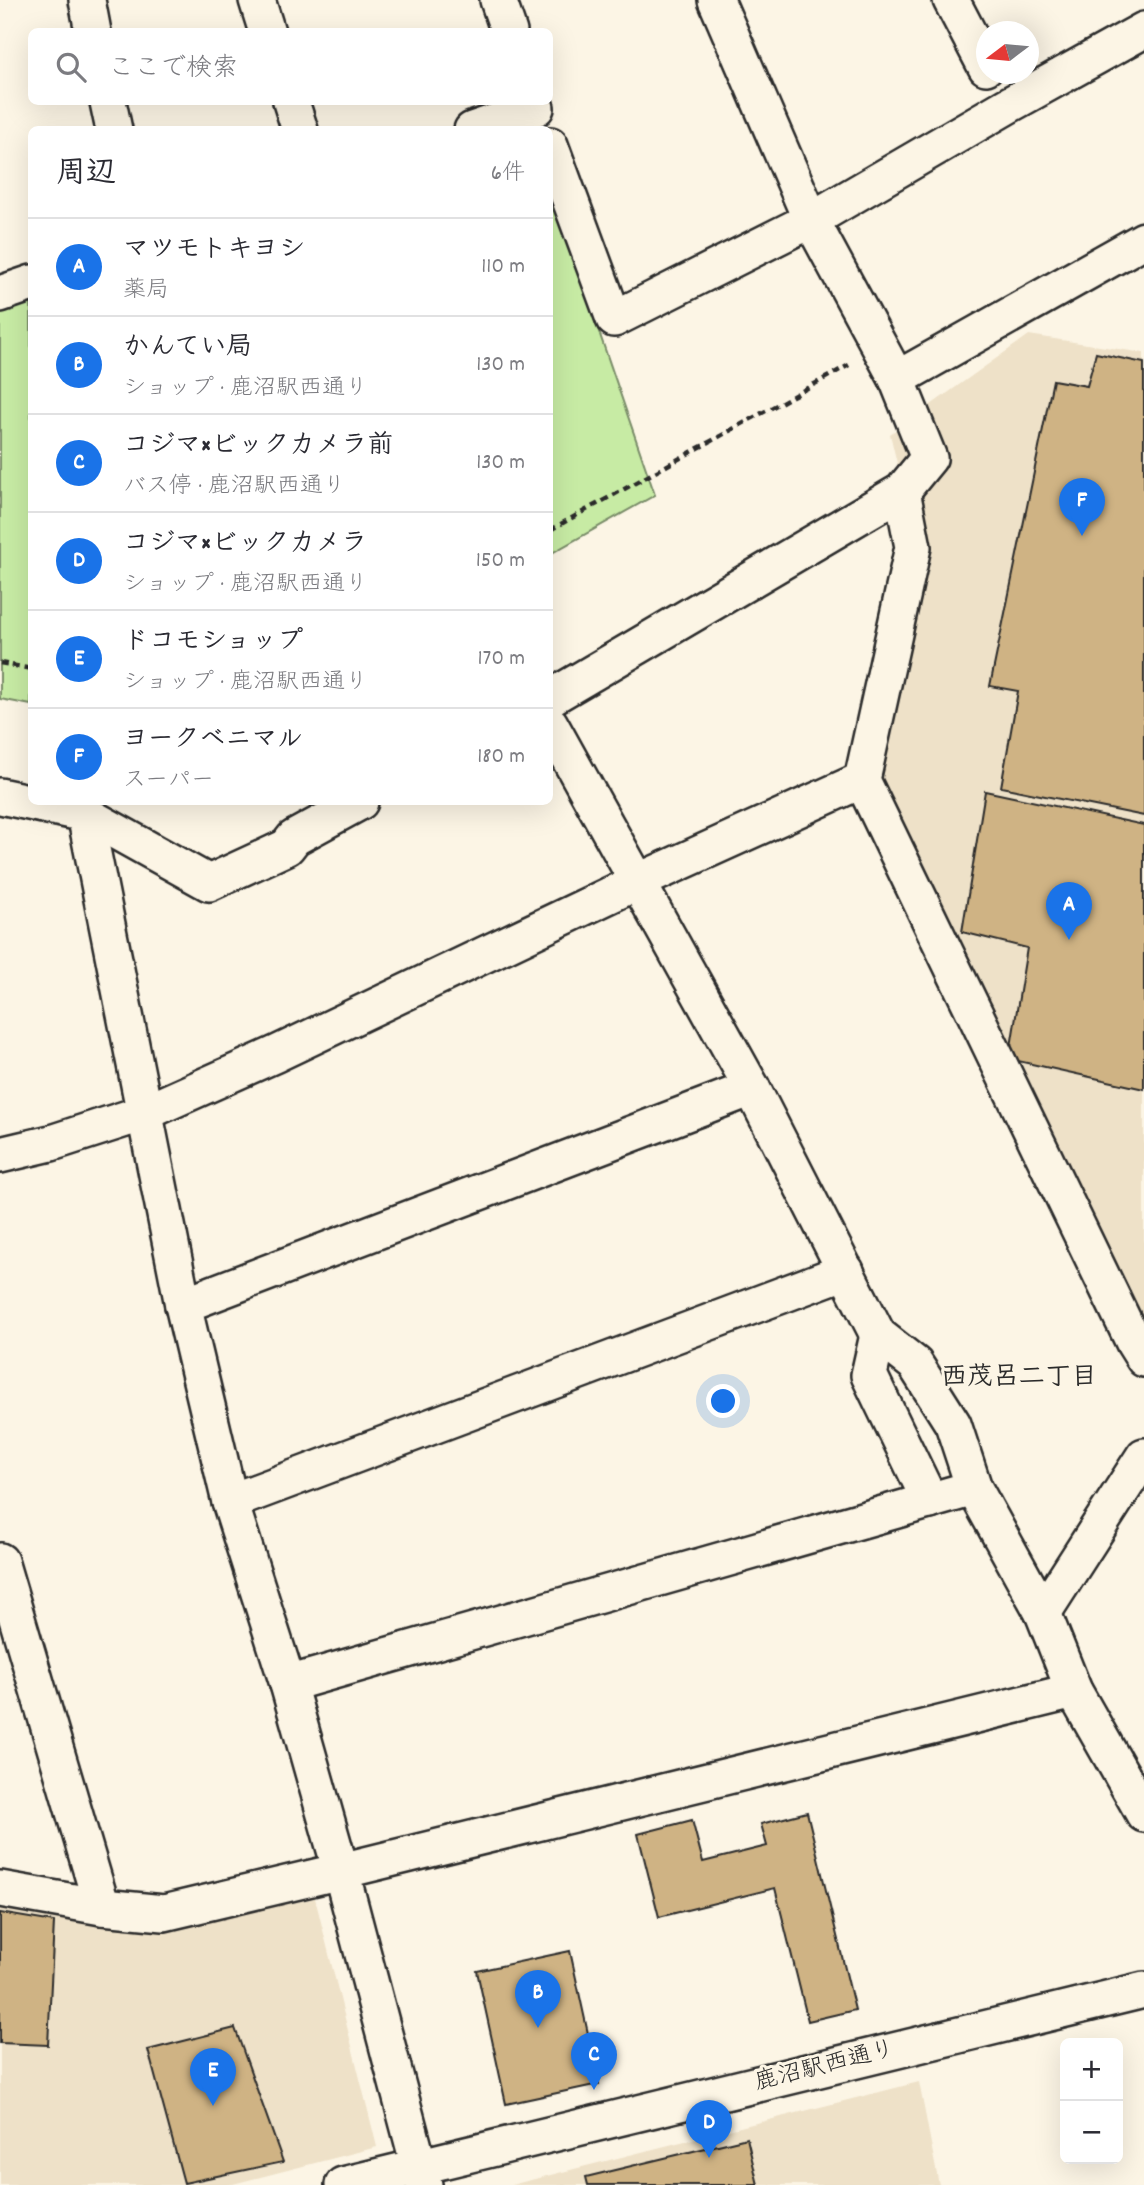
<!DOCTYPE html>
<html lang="ja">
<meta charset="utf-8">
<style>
:root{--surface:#fff;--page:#f7f7f7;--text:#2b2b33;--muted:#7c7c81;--line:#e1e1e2;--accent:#1a73e8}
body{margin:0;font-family:Dekko,"Klee One",sans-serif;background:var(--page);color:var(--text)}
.controls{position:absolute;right:21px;bottom:21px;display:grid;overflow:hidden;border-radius:10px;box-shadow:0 7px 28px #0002}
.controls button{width:63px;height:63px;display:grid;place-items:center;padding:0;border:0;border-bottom:2px solid var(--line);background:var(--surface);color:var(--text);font:35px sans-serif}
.compass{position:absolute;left:976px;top:21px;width:63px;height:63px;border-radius:50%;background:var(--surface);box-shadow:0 7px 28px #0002;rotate:254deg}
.you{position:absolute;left:724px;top:1402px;width:24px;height:24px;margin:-18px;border:5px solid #fff;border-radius:50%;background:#1a73e8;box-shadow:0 0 0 10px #1a73e833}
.badge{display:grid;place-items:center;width:46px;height:46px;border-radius:50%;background:var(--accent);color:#fff;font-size:23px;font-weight:700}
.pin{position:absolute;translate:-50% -58px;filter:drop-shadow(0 2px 4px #0008)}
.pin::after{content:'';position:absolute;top:37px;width:24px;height:21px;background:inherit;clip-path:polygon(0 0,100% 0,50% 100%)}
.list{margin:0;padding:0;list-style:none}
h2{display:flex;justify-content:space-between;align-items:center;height:91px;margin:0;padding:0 28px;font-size:30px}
h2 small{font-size:23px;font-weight:400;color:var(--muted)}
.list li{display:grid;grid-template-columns:46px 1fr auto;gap:21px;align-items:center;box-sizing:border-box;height:98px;padding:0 28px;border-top:2px solid var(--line)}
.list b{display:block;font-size:26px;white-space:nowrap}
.list p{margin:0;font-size:23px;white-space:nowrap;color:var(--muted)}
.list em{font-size:23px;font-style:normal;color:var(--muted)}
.icon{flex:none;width:38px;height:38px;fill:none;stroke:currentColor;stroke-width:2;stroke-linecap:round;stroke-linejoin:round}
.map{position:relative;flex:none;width:1144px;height:2185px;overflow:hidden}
.search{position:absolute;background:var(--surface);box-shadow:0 7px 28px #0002;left:28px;top:28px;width:525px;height:77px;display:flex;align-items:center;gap:18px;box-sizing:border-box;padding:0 24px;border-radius:10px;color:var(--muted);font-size:26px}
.panel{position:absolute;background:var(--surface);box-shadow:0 7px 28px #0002;left:28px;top:126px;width:525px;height:679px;border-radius:10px}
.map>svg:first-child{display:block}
.built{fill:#eee1c8}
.green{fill:#c7eba4;stroke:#798b68;stroke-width:2}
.building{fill:#cfb384;stroke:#2b2b2b;stroke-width:2}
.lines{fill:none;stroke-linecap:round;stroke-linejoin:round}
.minor-casing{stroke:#2b2b2b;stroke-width:40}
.path{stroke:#2b2b2b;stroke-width:4.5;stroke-dasharray:7 5;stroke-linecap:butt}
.minor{stroke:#fcf5e5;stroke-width:35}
.labels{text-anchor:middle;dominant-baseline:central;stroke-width:6;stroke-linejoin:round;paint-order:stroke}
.street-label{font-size:24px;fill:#2b2b2b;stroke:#fcf5e5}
.neighbourhood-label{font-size:26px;font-weight:bold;fill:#2b2b2b;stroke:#fcf5e5}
</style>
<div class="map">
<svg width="1144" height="2185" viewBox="0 0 1144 2185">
<rect width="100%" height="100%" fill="#fcf5e5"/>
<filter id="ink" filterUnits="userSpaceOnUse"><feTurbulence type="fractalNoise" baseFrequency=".0143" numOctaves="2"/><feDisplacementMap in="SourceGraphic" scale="14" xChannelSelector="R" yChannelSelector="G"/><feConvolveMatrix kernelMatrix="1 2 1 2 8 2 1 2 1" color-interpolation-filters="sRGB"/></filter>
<g filter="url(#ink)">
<g class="built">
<path d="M1029,335l115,18v972l-264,-549 37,-229 -27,-113z"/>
<path d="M315,1898l62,249 -148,38h-229v-280l161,25z"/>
<path d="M919,2082l20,103h-428z"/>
</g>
<g class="green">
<path d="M550,189l105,306 -105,59z"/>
<path d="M31,292v413l-31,-6v-396z"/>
</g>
<g class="building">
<path d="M1096,353l48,10v453l-143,-29 17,-96 -28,-5 63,-306 34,6z"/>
<path d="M985,791l159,34v264l-135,-30 18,-111 -65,-16z"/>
<path d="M807,1812l48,198 -47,11 -33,-133 -116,29 -21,-83 54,-14 11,42 64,-16 -6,-22z"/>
<path d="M0,1913l54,9 -6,123 -48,-2z"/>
<path d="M570,1951l29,133 -93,20 -29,-133z"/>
<path d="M235,2028l48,134 -99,21 -36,-133z"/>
<path d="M747,2138l11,47h-170l-2,-8z"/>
</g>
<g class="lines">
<defs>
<g id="minor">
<path d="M87,0l6,32"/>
<path d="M257,0l10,32"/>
<path d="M498,0l11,32"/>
<path d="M951,0l35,67"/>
<path d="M108,102l6,28"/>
<path d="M291,102l9,28"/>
<path d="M472,130l64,-22"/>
<path d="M550,145l64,174 197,-99 196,-114 137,-76"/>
<path d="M0,294l32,-11"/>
<path d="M897,379l247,-139"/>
<path d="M902,491l11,56 -51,233 272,563 10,16"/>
<path d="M550,698l352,-207 27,-33 -32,-79 -86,-159 -95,-220"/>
<path d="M550,724l202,364 126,247 37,29 38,60 21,64 69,125 31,78 70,123"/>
<path d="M0,796l85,18 124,69 78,-36 7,-9 66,-36"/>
<path d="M85,814l98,491 47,197 58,182 53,187 83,314"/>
<path d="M0,1155l51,-12 93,-30 132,-59 361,-172 225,-102"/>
<path d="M183,1305l569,-217"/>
<path d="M878,1335l-9,40 61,126"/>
<path d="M230,1502l616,-231"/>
<path d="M0,1561l102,346"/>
<path d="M1043,1613l101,-157"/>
<path d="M288,1684l686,-196"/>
<path d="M0,1889l102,18 62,6 177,-42 733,-180"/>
<path d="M343,2185l801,-195"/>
</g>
</defs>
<use href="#minor" class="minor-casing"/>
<g class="path">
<path d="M550,530l299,-165"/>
<path d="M0,663l32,6"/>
</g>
<use href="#minor" class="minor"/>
</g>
</g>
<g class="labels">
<g class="street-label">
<text transform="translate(825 2067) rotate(-14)">鹿沼駅西通り</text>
</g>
<g class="neighbourhood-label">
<text x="1019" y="1378">西茂呂二丁目</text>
</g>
</g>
</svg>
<div class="controls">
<button>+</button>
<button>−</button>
</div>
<svg class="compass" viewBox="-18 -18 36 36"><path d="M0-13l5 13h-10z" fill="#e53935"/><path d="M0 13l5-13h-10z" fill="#7c7c81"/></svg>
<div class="you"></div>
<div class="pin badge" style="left:1069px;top:940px">A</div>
<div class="pin badge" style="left:538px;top:2028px">B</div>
<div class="pin badge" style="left:594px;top:2090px">C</div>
<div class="pin badge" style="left:709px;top:2158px">D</div>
<div class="pin badge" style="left:213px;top:2106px">E</div>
<div class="pin badge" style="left:1082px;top:536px">F</div>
<div class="search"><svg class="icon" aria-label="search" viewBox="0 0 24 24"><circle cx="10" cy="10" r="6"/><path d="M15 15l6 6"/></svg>ここで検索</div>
<section class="panel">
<h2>周辺<small>6件</small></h2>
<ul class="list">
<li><span class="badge">A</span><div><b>マツモトキヨシ</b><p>薬局</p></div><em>110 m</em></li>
<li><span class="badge">B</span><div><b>かんてい局</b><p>ショップ · 鹿沼駅西通り</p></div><em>130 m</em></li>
<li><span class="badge">C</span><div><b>コジマ×ビックカメラ前</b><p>バス停 · 鹿沼駅西通り</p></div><em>130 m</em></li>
<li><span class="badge">D</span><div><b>コジマ×ビックカメラ</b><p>ショップ · 鹿沼駅西通り</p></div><em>150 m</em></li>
<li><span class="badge">E</span><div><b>ドコモショップ</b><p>ショップ · 鹿沼駅西通り</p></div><em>170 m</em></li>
<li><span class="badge">F</span><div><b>ヨークベニマル</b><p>スーパー</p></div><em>180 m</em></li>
</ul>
</section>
</div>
